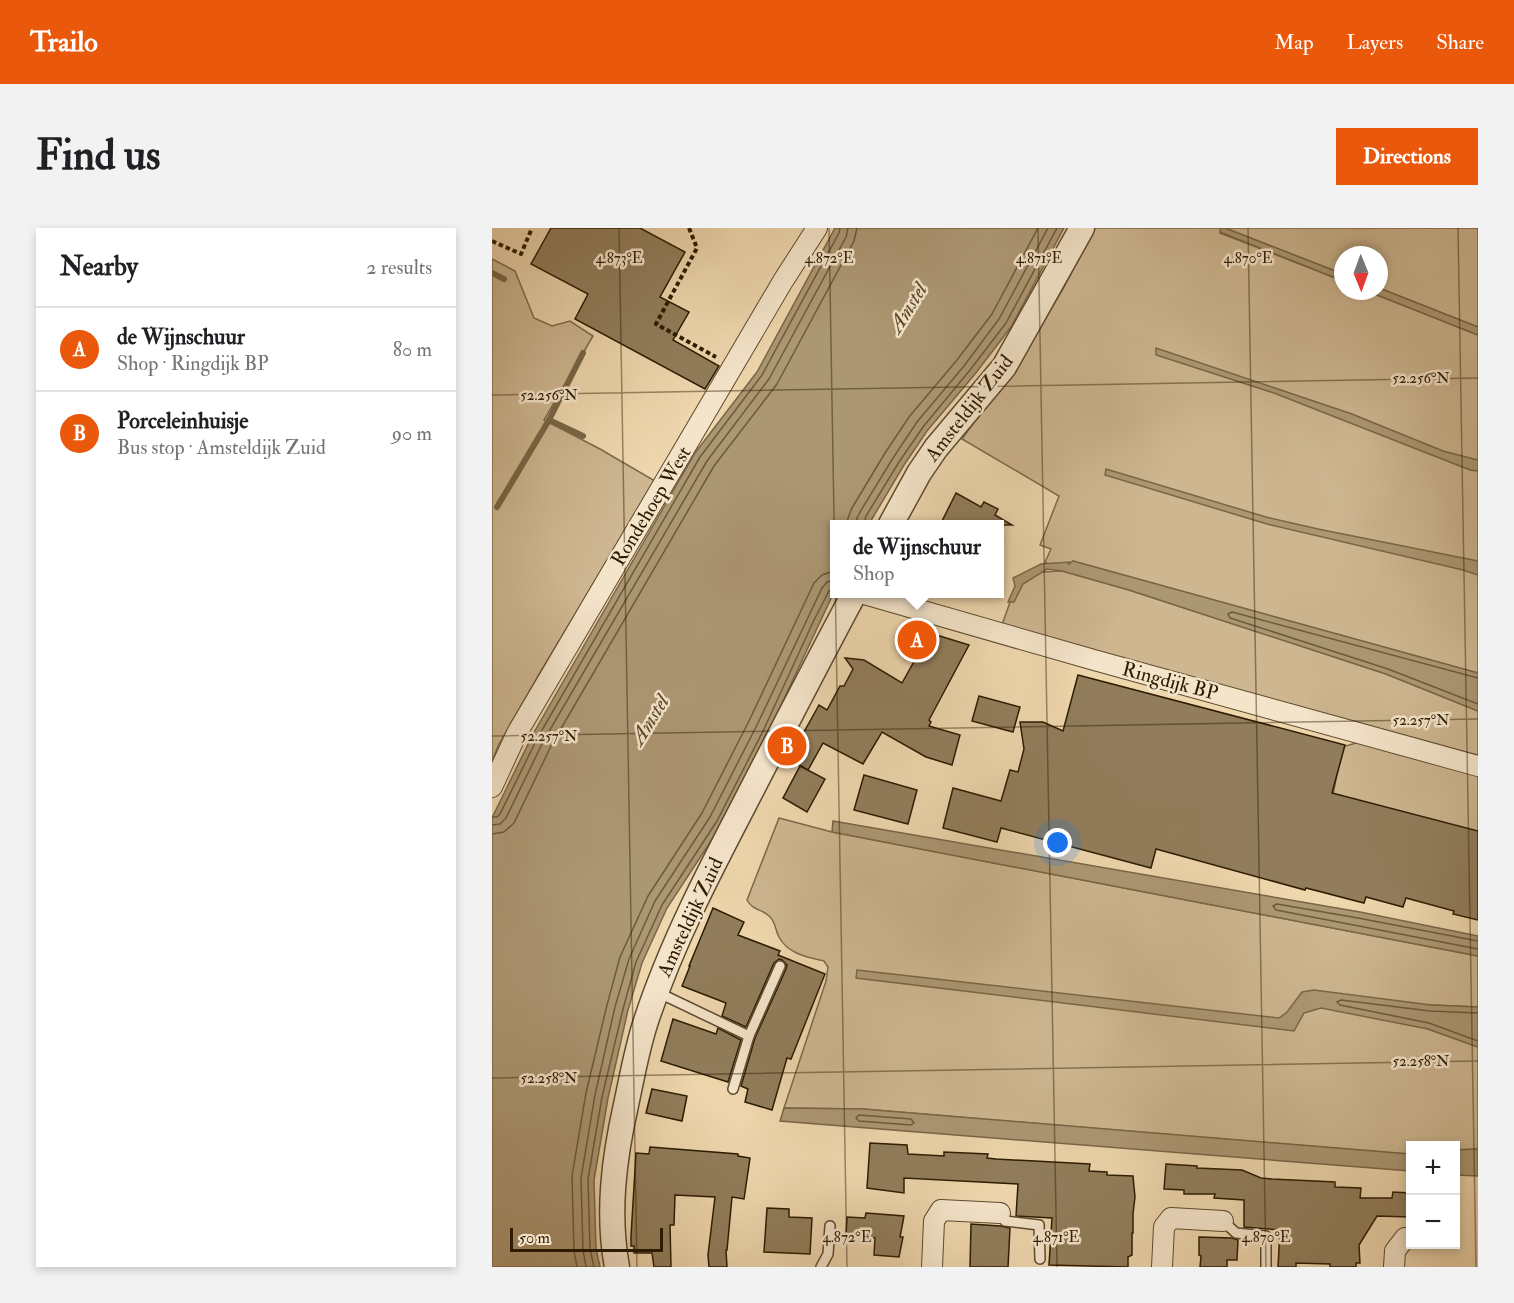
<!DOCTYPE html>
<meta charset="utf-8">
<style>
:root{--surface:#fff;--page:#f2f2f2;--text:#202124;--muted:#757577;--line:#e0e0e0;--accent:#ea580c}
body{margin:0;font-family:"IM FELL Double Pica",serif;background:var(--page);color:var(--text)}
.controls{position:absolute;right:18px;bottom:18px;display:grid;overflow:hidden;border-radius:0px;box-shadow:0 3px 9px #0003}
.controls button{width:54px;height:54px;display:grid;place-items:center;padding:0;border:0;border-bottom:2px solid var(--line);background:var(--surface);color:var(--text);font:30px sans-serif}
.compass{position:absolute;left:842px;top:18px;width:54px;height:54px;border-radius:50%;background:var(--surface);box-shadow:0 3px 9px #0003;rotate:179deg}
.scale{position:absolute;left:18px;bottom:15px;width:153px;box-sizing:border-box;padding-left:6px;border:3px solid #2d1c02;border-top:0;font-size:16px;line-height:21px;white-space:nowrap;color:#2d1c02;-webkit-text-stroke:4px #f4e4ca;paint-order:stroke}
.you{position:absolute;left:566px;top:615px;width:21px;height:21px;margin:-15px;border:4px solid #fff;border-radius:50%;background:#1a73e8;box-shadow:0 0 0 9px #1a73e833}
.badge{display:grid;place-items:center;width:39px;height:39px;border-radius:50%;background:var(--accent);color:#fff;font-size:20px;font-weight:700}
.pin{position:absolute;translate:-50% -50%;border:3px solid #fff;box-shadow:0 2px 6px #0006}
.popup{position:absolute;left:338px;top:292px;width:174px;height:78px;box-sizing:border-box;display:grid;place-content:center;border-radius:0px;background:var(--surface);filter:drop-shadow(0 2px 4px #0005);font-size:20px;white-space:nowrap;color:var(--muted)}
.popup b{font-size:22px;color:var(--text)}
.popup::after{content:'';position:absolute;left:50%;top:100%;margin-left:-12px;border:12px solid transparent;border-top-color:var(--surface)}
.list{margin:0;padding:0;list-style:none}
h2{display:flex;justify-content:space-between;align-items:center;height:78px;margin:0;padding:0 24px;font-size:26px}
h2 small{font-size:20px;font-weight:400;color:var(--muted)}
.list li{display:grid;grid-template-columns:39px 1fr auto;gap:18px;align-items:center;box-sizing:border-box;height:84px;padding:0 24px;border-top:2px solid var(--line)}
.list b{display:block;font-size:22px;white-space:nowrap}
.list p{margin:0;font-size:20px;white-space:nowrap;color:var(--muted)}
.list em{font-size:20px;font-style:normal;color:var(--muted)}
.map{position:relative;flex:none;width:986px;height:1039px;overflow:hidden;border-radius:0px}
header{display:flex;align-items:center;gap:36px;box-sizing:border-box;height:84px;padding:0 30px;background:var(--accent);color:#fff}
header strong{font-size:28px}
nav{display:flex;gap:33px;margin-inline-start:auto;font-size:21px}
.intro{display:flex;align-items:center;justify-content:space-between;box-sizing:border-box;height:144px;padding:0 36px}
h1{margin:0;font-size:42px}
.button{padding:15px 27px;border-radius:0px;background:var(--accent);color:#fff;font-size:21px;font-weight:700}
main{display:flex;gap:36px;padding:0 36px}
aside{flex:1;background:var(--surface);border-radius:0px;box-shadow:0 3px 9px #0003}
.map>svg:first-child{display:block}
.green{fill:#cdb690;stroke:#7d6949;stroke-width:1.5}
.water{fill:#ac9773;stroke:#796646;stroke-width:1.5}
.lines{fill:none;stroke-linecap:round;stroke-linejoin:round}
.shore{stroke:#6c5a3a;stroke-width:1.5}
.stream{stroke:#796646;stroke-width:6}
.building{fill:#917d5b;stroke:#2d1c02;stroke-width:1.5}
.service-casing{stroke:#5d4a2d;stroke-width:12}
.minor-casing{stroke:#5d4a2d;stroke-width:22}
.tertiary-casing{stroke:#5d4a2d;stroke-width:27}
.path{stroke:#2d1c02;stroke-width:4;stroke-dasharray:4.5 3;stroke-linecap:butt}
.service{stroke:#f4e4ca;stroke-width:9}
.minor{stroke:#f4e4ca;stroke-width:20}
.tertiary{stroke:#f4e4ca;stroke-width:24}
.ticks{fill:none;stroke:#2d1c02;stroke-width:1.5;stroke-opacity:0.45}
.labels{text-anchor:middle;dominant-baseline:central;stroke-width:5;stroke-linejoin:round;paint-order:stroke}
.street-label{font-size:20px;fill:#2d1c02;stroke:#f4e4ca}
.water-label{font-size:21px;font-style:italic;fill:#59472a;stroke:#f4e4ca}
.ticks-label{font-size:15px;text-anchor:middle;fill:#2d1c02;stroke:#f4e4ca;stroke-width:5;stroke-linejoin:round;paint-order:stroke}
</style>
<header>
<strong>Trailo</strong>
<nav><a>Map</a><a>Layers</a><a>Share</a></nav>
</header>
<div class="intro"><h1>Find us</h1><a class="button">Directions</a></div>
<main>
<aside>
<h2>Nearby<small>2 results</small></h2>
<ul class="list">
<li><span class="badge">A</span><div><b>de Wijnschuur</b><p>Shop · Ringdijk BP</p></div><em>80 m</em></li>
<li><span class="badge">B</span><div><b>Porceleinhuisje</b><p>Bus stop · Amsteldijk Zuid</p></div><em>90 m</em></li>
</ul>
</aside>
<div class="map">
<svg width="986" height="1039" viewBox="0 0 986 1039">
<rect width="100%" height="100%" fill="#eed6ad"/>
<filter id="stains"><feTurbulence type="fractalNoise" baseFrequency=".00333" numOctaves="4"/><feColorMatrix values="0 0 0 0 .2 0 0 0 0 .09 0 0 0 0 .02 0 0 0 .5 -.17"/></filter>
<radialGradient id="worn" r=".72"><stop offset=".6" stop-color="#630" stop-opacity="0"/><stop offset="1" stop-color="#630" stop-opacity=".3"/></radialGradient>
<g class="green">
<path d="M603,0h126l-1,5 123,48v10h24l111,44v338l-405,-112 -11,10 67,19 257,84 92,37v53l-479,-131 19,-53 10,-7 32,-2 -15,-9 6,-13 -11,-4 19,-49 -97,-57 68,-94 33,-56z"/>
<path d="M733,0h253v99l-99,-39v-33h-36v19z"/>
<path d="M0,31l23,12 19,47 18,8 18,-5 23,15 -49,84 56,29 55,32 -114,190 -43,75 -6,16z"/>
<path d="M871,513l115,32v61l-145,-39 9,-48z"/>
<path d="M287,590l53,14 646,124v51l-47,-2 -3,24 50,18v102l-22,1v-4h-46v8h-6l-541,-45 -79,-1 42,-127 2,-14 -4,-6c-17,-4 -36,-7 -45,-24 -4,-7 -3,-15 -10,-21 -7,-7 -16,-5 -22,-16z"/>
</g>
<g class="water">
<path d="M343,0h229l-53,99 -36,47 -48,57 -23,34 -35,59h-35v68l-65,139 -47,93 -55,84 -25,55 -14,47 -20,88 -14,82 2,69 4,18h-108v-449l41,-84 162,-281 62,-81z"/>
<path d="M729,0h4l118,46v7l-123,-49z"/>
<path d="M887,60l99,39v8l-111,-44h12z"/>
<path d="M664,120l196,66 91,37 35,9v11l-8,-1 -196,-77 -118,-38z"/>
<path d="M614,241l160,48 52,12 160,32v14l-15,-5 -196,-46 -162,-49z"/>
<path d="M581,333l405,112v38l-92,-37 -257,-84 -67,-19 -15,-2 -24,15 -9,18h-6l7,-16 -2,-8 28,-14 29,-2 -2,3z"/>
<path d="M341,593l527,91 118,24v20l-646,-124z"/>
<path d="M365,742l422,48 8,-6 15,-20 12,-2 117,15 47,2v40l-50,-18 -107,-21 -17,5 -10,18 -438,-53z"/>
<path d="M292,880l79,1 547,45v17l-630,-50z"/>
<path d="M986,921v27l-22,-1v-25z"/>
</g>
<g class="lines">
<g class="shore">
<path d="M355,296l1,-6 4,-10 33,-55 24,-36 48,-57 35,-46 46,-86"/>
<path d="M364,296l1,-6 3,-6 33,-54 24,-36 47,-56 35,-47 49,-91"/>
<path d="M372,296l2,-8 33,-54 24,-35 47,-57 36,-47 51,-95"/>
<path d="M986,450l-246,-66 -4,2 2,4 158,51 90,35"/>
<path d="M0,589h5l3,-3 38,-77 162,-280 62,-82 77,-142 1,-5"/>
<path d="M0,597l8,-1 6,-6 38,-78 163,-279 62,-82 77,-142 2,-9"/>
<path d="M0,606l12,-2 10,-9 38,-79 162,-278 63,-82 77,-143 3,-13"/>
<path d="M986,713l-120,-23 -81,-14 -4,2 3,4 202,39"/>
<path d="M986,785l-48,-2 -89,-11 -4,2 3,3 89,18 49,18"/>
<path d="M367,887l52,4 3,4 -3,2 -52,-4 -3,-3z"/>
<path d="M85,1039l-3,-16 -2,-75 14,-83 21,-88 13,-48 28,-61 54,-83 47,-92 65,-138 8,-8 12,-4"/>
<path d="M94,1039l-3,-17 -2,-72 14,-83 20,-88 14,-48 26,-58 55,-84 47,-92 65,-137 5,-6 7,-2"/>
<path d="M102,1039l-4,-18 -2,-70 14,-82 21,-88 13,-47 26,-57 55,-84 47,-92 50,-109 15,-29 5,-3"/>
</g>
<g class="stream">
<path d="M0,45l12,6"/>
<path d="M57,192l34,-67"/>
<path d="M5,279l52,-87 34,16"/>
</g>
</g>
<g class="building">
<path d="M59,0h89l45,24 -25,45 29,15 -16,28 46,26 -14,23 -130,-70 13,-25 -57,-30z"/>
<path d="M464,265l25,14 3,-5 14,7 -3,6 17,10h-72z"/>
<path d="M425,401l52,16 -40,75 2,2 -2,4 31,9 -8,30 -26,-8 -44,-25 -19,32 -40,-21 -15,27 -19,-11 30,-54 8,5 13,-24h4l9,-17 -8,-11 19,2 38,23 19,-34 -9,-3z"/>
<path d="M586,447l267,70 -13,48 146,38v89l-25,-6 1,-3 -48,-13 -3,9 -37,-10 -2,6 -58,-15 -1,2 -149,-41 -5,19 -150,-40 -4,14 -54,-14 10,-40 48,13 9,-31 8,2 6,-23 -4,-27h23l20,9z"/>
<path d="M487,468l41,11 -7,25 -41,-11z"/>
<path d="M308,538l25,13 -18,33 -24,-14z"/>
<path d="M372,547l53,15 -9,34 -54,-14z"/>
<path d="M221,680l31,14 -6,13 42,16 -2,4 47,19 -34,85 -4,-1 -15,52 -27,-8 3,-13 -7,-3 14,-48 31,-69 1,-4 -5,-5 -3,-1 -5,4 -28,64 -24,-11 4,-13 -44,-17 8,-20h-1z"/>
<path d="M181,791l43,15 2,-6 23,12 -13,42 -67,-21z"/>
<path d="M160,861l35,7 -5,25 -36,-8z"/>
<path d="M378,915l37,2 1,9 36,2v-4l44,2 -1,4 9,1 94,5 -1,7 18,1v3l26,1 2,21 -2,17v19h-1v22l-4,2v10l-79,-2 3,-47 -36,-2 2,-32 -114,-6v15l-37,-5z"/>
<path d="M158,919l88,7v2l12,2 -6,41 -12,-2 -5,53h-1l1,17h-18l-1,-12 7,-58 -40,-2 -1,30h-4l1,42h-17l-2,-14h-18v-7h-3v-10l5,-83 13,1z"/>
<path d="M674,936l31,2v2l45,2 19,8 11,1 63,3v5l26,1 -1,10h32l1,-6 17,1v24l-33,-1 -18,29 1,18h-4v4h-26v-3l-34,-1v4h-18l2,-37 -36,-3v-27l-30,-2 1,-4h-31v-4l-20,-1z"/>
<path d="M275,980l22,1v8l23,1 -2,36 -46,-2z"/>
<path d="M374,985l38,3 -4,21h3l-4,20 -25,-2 1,-17 -29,-3 1,-18 18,1z"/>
<path d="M479,996l29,2 10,2 -2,39h-38z"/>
<path d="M707,1009l33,1 6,2 -1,20h-10v7h-27l1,-11 -2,-1z"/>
</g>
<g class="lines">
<defs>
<g id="service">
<path d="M165,764l92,44"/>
<path d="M241,861l16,-53 31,-70"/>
<path d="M508,985l5,8 34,4 1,34"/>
<path d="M731,993l13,12 30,3v31"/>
<path d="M329,1039l7,-13 2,-28"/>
</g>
<g id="minor">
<path d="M372,366l230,66 384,106"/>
<path d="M0,559l25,-54 266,-452 34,-53"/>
<path d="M440,1039l2,-46 7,-11 59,3"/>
<path d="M670,1039l2,-40 7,-9 52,3"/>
<path d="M902,1039l1,-16 10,-13h5"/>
</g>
<g id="tertiary">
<path d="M399,296l28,-51 17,-25 68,-81 78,-139"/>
<path d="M125,1039c-10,-54 -3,-109 9,-162 6,-28 11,-57 20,-84 25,-76 62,-147 99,-218 36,-70 72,-140 109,-209"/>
</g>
</defs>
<use href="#service" class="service-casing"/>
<use href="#minor" class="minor-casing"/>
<use href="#tertiary" class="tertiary-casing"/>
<g class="path">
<path d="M197,0l8,20 -41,76 60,33"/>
<path d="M0,13l29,13 11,-26"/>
</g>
<use href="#service" class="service"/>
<use href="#minor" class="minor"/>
<use href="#tertiary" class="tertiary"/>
</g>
<path class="ticks" d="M127,0l18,1039M337,0l18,1039M546,0l19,1039M756,0l18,1039M966,0l18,1039M0,167l986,-17M0,508l986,-17M0,850l986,-17"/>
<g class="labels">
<g class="street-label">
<text transform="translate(477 180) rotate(-52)">Amsteldijk Zuid</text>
<text transform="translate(159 278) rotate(-59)">Rondehoep West</text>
<text transform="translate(678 453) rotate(15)">Ringdijk BP</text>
<text transform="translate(198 689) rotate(-65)">Amsteldijk Zuid</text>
</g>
<g class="water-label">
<text transform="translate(416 80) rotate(-58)">Amstel</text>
<text transform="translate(158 492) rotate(-58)">Amstel</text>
</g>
</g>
<g class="ticks-label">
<text x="127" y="35">4.873°E</text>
<text x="337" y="35">4.872°E</text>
<text x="547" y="35">4.871°E</text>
<text x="756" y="35">4.870°E</text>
<text x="929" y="155">52.256°N</text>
<text x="57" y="172">52.256°N</text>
<text x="929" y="497">52.257°N</text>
<text x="57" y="513">52.257°N</text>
<text x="929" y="838">52.258°N</text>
<text x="57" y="855">52.258°N</text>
<text x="355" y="1014">4.872°E</text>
<text x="564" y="1014">4.871°E</text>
<text x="774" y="1014">4.870°E</text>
</g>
<rect width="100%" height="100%" filter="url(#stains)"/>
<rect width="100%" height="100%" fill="url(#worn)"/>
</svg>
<div class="controls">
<button>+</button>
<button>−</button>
</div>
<svg class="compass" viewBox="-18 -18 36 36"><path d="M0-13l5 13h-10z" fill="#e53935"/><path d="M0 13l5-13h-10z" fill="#757577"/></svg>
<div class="scale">50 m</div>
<div class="you"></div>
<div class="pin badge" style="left:425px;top:412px">A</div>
<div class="popup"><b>de Wijnschuur</b>Shop</div>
<div class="pin badge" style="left:295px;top:518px">B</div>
</div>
</main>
